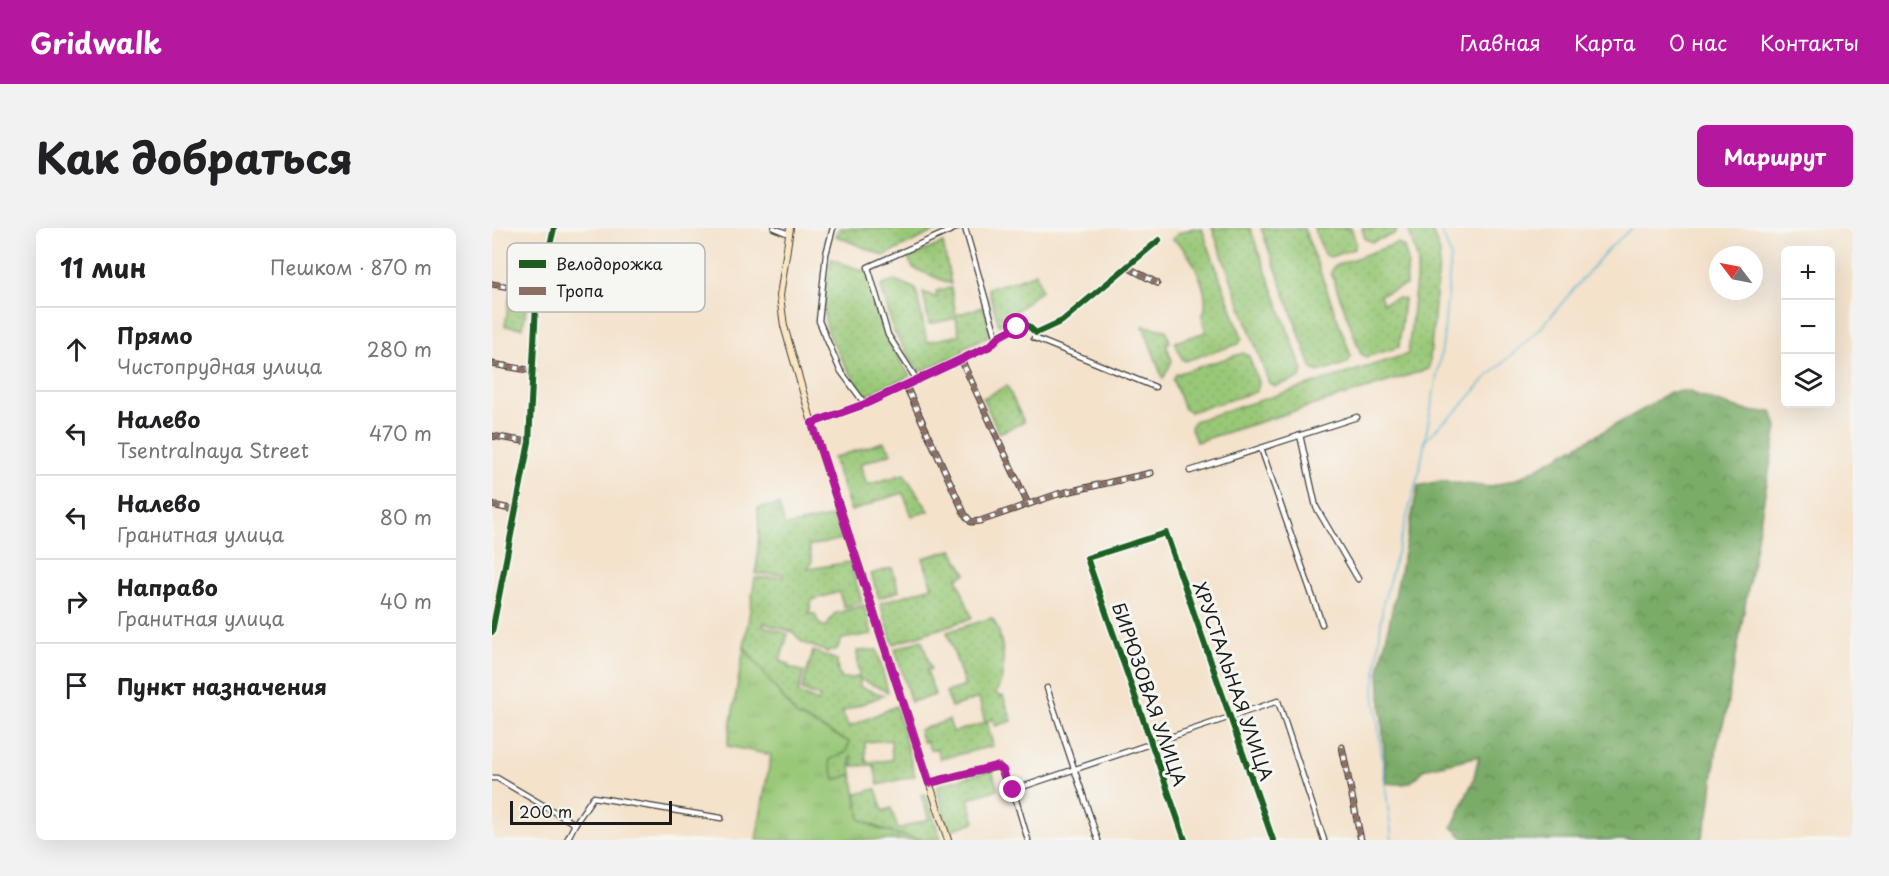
<!DOCTYPE html>
<html lang="ru">
<meta charset="utf-8">
<style>
:root{--surface:#fff;--page:#f2f2f2;--text:#202124;--muted:#757577;--line:#e0e0e0;--accent:#b5179e}
body{margin:0;font-family:"Playpen Sans",sans-serif;background:var(--page);color:var(--text)}
.controls{position:absolute;right:18px;top:18px;display:grid;overflow:hidden;border-radius:9px;box-shadow:0 6px 24px #0002}
.controls button{width:54px;height:54px;display:grid;place-items:center;padding:0;border:0;border-bottom:2px solid var(--line);background:var(--surface);color:var(--text);font:30px sans-serif}
.compass{position:absolute;left:1217px;top:18px;width:54px;height:54px;border-radius:50%;background:var(--surface);box-shadow:0 6px 24px #0002;rotate:302deg}
.scale{position:absolute;left:18px;bottom:15px;width:162px;box-sizing:border-box;padding-left:6px;border:3px solid #1c1c1c;border-top:0;font-size:16px;line-height:21px;white-space:nowrap;color:#1c1c1c;-webkit-text-stroke:4px #f6f6f2;paint-order:stroke}
.stop{position:absolute;width:18px;height:18px;margin:-14px;border:4px solid #b5179e;border-radius:50%;background:#fff}
.stop.end{background:#b5179e;border-color:#fff;box-shadow:0 2px 6px #0008}
.list{margin:0;padding:0;list-style:none}
h2{display:flex;justify-content:space-between;align-items:center;height:78px;margin:0;padding:0 24px;font-size:26px}
h2 small{font-size:20px;font-weight:400;color:var(--muted)}
.list li{display:grid;grid-template-columns:39px 1fr auto;gap:18px;align-items:center;box-sizing:border-box;height:84px;padding:0 24px;border-top:2px solid var(--line)}
.list b{display:block;font-size:22px;white-space:nowrap}
.list p{margin:0;font-size:20px;white-space:nowrap;color:var(--muted)}
.list em{font-size:20px;font-style:normal;color:var(--muted)}
.icon{flex:none;width:33px;height:33px;fill:none;stroke:currentColor;stroke-width:2;stroke-linecap:round;stroke-linejoin:round}
.map{position:relative;flex:none;width:1361px;height:612px;overflow:hidden;border-radius:9px}
header{display:flex;align-items:center;gap:36px;box-sizing:border-box;height:84px;padding:0 30px;background:var(--accent);color:#fff}
header strong{font-size:28px}
nav{display:flex;gap:33px;margin-inline-start:auto;font-size:21px}
.intro{display:flex;align-items:center;justify-content:space-between;box-sizing:border-box;height:144px;padding:0 36px}
h1{margin:0;font-size:42px}
.button{padding:15px 27px;border-radius:9px;background:var(--accent);color:#fff;font-size:21px;font-weight:700}
main{display:flex;gap:36px;padding:0 36px}
aside{flex:1;background:var(--surface);border-radius:9px;box-shadow:0 6px 24px #0002}
.map>svg:first-child{display:block}
.grass{fill:url(#grass-tufts);stroke:#5a724a;stroke-width:1.5}
.forest{fill:url(#forest-crowns);stroke:#4b6442;stroke-width:1.5}
.garden{fill:url(#garden-dots);stroke:#5a724a;stroke-width:1.5;fill-rule:evenodd}
.lines{fill:none;stroke-linecap:round;stroke-linejoin:round}
.stream{stroke:#55b7d3;stroke-width:1.5}
.street-casing{stroke:#3c3a36;stroke-width:7}
.secondary-casing{stroke:#3c3a36;stroke-width:8}
.street{stroke:#fff;stroke-width:4.5}
.secondary{stroke:#fbe6c3;stroke-width:6}
.quiet{stroke:#8d6e63;stroke-width:4.5;stroke-dasharray:9 4.5;stroke-linecap:butt}
.cycleway-casing{stroke:#f6f6f2;stroke-width:10}
.cycleway{stroke:#1b5e20;stroke-width:6}
.route{stroke:#b5179e;stroke-width:8}
.labels{text-anchor:middle;dominant-baseline:central;stroke-width:6;stroke-linejoin:round;paint-order:stroke}
.street-label{font-size:18px;fill:#1c1c1c;stroke:#f6f6f2}
.key{fill:#f6f6f2;stroke:#b5b5b2;stroke-width:1.5}
.key-label{font-size:16px;fill:#1c1c1c}
</style>
<header>
<strong>Gridwalk</strong>
<nav><a>Главная</a><a>Карта</a><a>О нас</a><a>Контакты</a></nav>
</header>
<div class="intro"><h1>Как добраться</h1><a class="button">Маршрут</a></div>
<main>
<aside>
<h2>11 мин<small>Пешком · 870 m</small></h2>
<ul class="list">
<li><svg class="icon" aria-label="ahead" viewBox="0 0 24 24"><path d="M12 20V5M6 11l6-6 6 6"/></svg><div><b>Прямо</b><p>Чистопрудная улица</p></div><em>280 m</em></li>
<li><svg class="icon" aria-label="left" viewBox="0 0 24 24"><path d="M17 20v-9H6M10 6l-5 5 5 5"/></svg><div><b>Налево</b><p>Tsentralnaya Street</p></div><em>470 m</em></li>
<li><svg class="icon" aria-label="left" viewBox="0 0 24 24"><path d="M17 20v-9H6M10 6l-5 5 5 5"/></svg><div><b>Налево</b><p>Гранитная улица</p></div><em>80 m</em></li>
<li><svg class="icon" aria-label="right" viewBox="0 0 24 24"><path d="M7 20v-9h11M14 6l5 5-5 5"/></svg><div><b>Направо</b><p>Гранитная улица</p></div><em>40 m</em></li>
<li><svg class="icon" aria-label="arrive" viewBox="0 0 24 24"><path d="M6 21V4h12l-3 4 3 4H6"/></svg><div><b>Пункт назначения</b></div></li>
</ul>
</aside>
<div class="map">
<svg width="1361" height="612" viewBox="0 0 1361 612">
<defs>
<pattern id="grass-tufts" width="24" height="20" patternUnits="userSpaceOnUse" patternTransform="scale(1.5)"><rect width="24" height="20" fill="#99c877"/><path d="M3 7l-1-3M5 7V3M7 7l1-3M15 17l-1-3M17 17v-4M19 17l1-3" fill="none" stroke="#83ab66"/></pattern>
<pattern id="forest-crowns" width="20" height="18" patternUnits="userSpaceOnUse" patternTransform="scale(1.5)"><rect width="20" height="18" fill="#7aac68"/><path d="M2 6a3 3 0 1 1 6 0M12 15a3 3 0 1 1 6 0" fill="none" stroke="#638b55"/></pattern>
<pattern id="garden-dots" width="8" height="8" patternUnits="userSpaceOnUse" patternTransform="scale(1.5)"><rect width="8" height="8" fill="#99c877"/><path d="M2 2h.1M6 6h.1" fill="none" stroke="#83ab66" stroke-width="1.8" stroke-linecap="round"/></pattern>
</defs>
<rect width="100%" height="100%" fill="#f6f6f2"/>
<filter id="ink" filterUnits="userSpaceOnUse"><feTurbulence type="fractalNoise" baseFrequency=".0167" numOctaves="2"/><feDisplacementMap in="SourceGraphic" scale="12" xChannelSelector="R" yChannelSelector="G"/><feConvolveMatrix kernelMatrix="1 2 1 2 8 2 1 2 1" color-interpolation-filters="sRGB"/></filter>
<filter id="wash" filterUnits="userSpaceOnUse"><feTurbulence type="fractalNoise" baseFrequency=".008" numOctaves="4" result="noise"/><feDisplacementMap in="SourceGraphic" scale="24" xChannelSelector="R" yChannelSelector="G"/><feGaussianBlur stdDeviation="1.35" result="paint"/><feColorMatrix in="noise" values="0 0 0 0 0 0 0 0 0 0 0 0 0 0 0 0 0 1.4 0 .05"/><feComposite in="paint" operator="in"/></filter>
<g filter="url(#wash)">
<rect width="100%" height="100%" fill="#f4e2cb"/>
<path class="grass" d="M252,419l52,68 54,27 -5,11 -16,7 6,20 17,-6 8,45 18,10 49,11h-171l15,-85 -44,-9z"/>
<path class="forest" d="M1195,163c17,6 69,27 85,20l5,16 -52,290 -8,28 -7,63 -9,32h-235l-14,-13 21,-46 6,-25 -55,13c-13,17 -18,16 -38,14l-7,-111 39,-186 23,-5 48,6 30,-9 125,-69 25,-17z"/>
<g class="garden">
<path d="M347,0h102l-57,28 -48,-20z"/>
<path d="M701,0l9,1 40,109 -3,6 -54,17 -3,-2 -7,-17 31,-10 -4,-16c12,-18 -11,-68 -30,-77l7,-6z"/>
<path d="M720,0h38l53,143 -3,7 -25,8 -6,-3z"/>
<path d="M769,0h43l47,128 -3,7 -30,9 -6,-3z"/>
<path d="M822,0h37l5,15 -2,6 -24,8 -6,-3z"/>
<path d="M870,0h36l-3,6 -23,8 -7,-3z"/>
<path d="M916,0h23l9,25 -11,116 -233,73 -5,-14 3,-7 214,-67 10,-93z"/>
<path d="M451,15l8,41 -38,-16 -5,-10z"/>
<path d="M905,15l7,4 4,15 -2,23 -26,10 3,8 14,-5 7,1 -5,48 -33,10 -5,-3 -30,-81 3,-7z"/>
<path d="M339,31l29,11h7l18,66 25,40 -43,19c-15,-16 -39,-55 -42,-76 -3,-20 3,-41 6,-60z"/>
<path d="M544,45l5,17 -42,36 -11,-38 27,-7z"/>
<path d="M403,52l21,9 11,53 32,-7 -3,-17 -27,6 -6,-32 14,6 -1,-7 15,-3 5,27 27,-8 8,26 -5,4 -24,11 1,5 -44,19 -25,-40 -13,-46z"/>
<path d="M19,61l15,2 2,4 -5,33 -18,-2z"/>
<path d="M651,98l23,4 4,12 -4,2 6,17 -9,18z"/>
<path d="M751,125l6,3 10,29 -3,7 -66,20 -6,-3 -11,-29 3,-6z"/>
<path d="M515,158l17,36 -25,11 -16,-35z"/>
<path d="M391,214l2,1 7,10 -32,11 7,21 37,-11 25,37 -17,5 -9,-23 -30,9v2l-22,7 -18,-53z"/>
<path d="M287,277l6,21 50,-10 8,23 -34,7 3,15 -4,8 42,-7 12,40 -18,5 -5,-15 -27,8 -3,14h6l4,10 7,3 8,-13 30,-9 8,29 -30,5 -5,10 -10,3 -25,-10 -9,-10 -29,-9 -1,3 25,8 -8,27 9,3 -1,3 16,5 -6,21 20,9 2,-5 -18,-7 11,-39 24,9 1,14 3,1v4l18,-2 -2,-26 20,-1 11,42 -28,-13v8l24,8 -42,17 7,15 47,-21 19,70 -37,9 -4,-20 -21,1 -1,-10 -2,1 2,17 -17,6 -6,-20 16,-7 5,-11 -54,-27 -52,-68 11,-69 28,-1v-3h-27l3,-43 -1,-23zM399,512l1,20 -26,2 -1,-20z"/>
<path d="M460,322l14,24 -9,4 15,40 -79,26 -13,-41 52,-16 -9,-29z"/>
<path d="M400,340l7,23 -20,7 -8,-24z"/>
<path d="M500,390c10,14 13,40 10,57 0,6 -4,13 -6,18l4,4 3,-1 9,25 -17,5 -2,-7 -6,2 6,25 -53,13 -3,-10 -7,1 -3,-9 -4,1 -4,-12 30,-10 4,12 32,-9 -6,-25 -28,9 -5,-15 19,-6 -18,-54z"/>
<path d="M430,412l9,29 -4,1 8,25 -24,7 -16,-53z"/>
<path d="M500,542l6,19 -30,10 7,23 -26,9 -13,-45z"/>
<path d="M384,561l7,22 8,-3 7,21 31,-10 -8,-24 5,-1 15,46c-28,0 -57,-8 -81,-21l-4,-25z"/>
</g>
<g class="lines">
<g class="stream">
<path d="M932,214l16,-17 17,-14 27,-31 55,-50 69,-81 24,-21"/>
<path d="M900,612l-18,-148 9,-88 36,-131 24,-130 8,-87 -11,-28"/>
</g>
</g>
</g>
<g filter="url(#ink)">
<g class="lines">
<defs>
<g id="street">
<path d="M282,0l15,6"/>
<path d="M341,0l-7,26 -7,67 21,49 25,34"/>
<path d="M473,0l32,111"/>
<path d="M635,39l30,16"/>
<path d="M0,56l47,8"/>
<path d="M542,110l121,49"/>
<path d="M469,131l67,145"/>
<path d="M0,136l42,7"/>
<path d="M425,152l-29,-45 -20,-68 88,-39"/>
<path d="M414,158l59,129 6,7 9,-1 78,-27 93,-21"/>
<path d="M320,195l53,-19 125,-58 10,-11 23,-11 4,1 9,8 26,-12 97,-81"/>
<path d="M808,207l16,72 42,72"/>
<path d="M0,208l37,6"/>
<path d="M769,220l61,176"/>
<path d="M698,243l167,-54"/>
<path d="M0,277l23,5"/>
<path d="M0,404l37,-190 7,-138 18,-76"/>
<path d="M555,460l51,152"/>
<path d="M850,519l19,93"/>
<path d="M0,550h5l78,46 -8,16"/>
<path d="M437,555l67,-16h4l8,20 5,3 15,50"/>
<path d="M521,562l265,-89 46,139"/>
<path d="M83,596l18,-27 128,21"/>
<path d="M693,612l-98,-282 79,-25 107,307"/>
</g>
<path id="secondary" d="M298,0l-10,68 4,30 28,97 136,417"/>
</defs>
<use href="#street" class="street-casing"/>
<use href="#secondary" class="secondary-casing"/>
<use href="#street" class="street"/>
<use href="#secondary" class="secondary"/>
<g class="quiet">
<path d="M635,39l30,16"/>
<path d="M0,56l47,8"/>
<path d="M469,131l67,145"/>
<path d="M0,136l42,7"/>
<path d="M414,158l59,129 6,7 9,-1 78,-27 93,-21"/>
<path d="M0,208l37,6"/>
<path d="M0,277l23,5"/>
<path d="M850,519l19,93"/>
</g>
<defs>
<g id="cycleway">
<path d="M320,195l53,-19 125,-58 10,-11 23,-11 4,1 9,8 26,-12 97,-81"/>
<path d="M0,404l37,-190 7,-138 18,-76"/>
<path d="M693,612l-98,-282 79,-25 107,307"/>
</g>
</defs>
<use href="#cycleway" class="cycleway-casing"/>
<use href="#cycleway" class="cycleway"/>
</g>
</g>
<g class="lines" filter="url(#ink)">
<path class="route" d="M521,562l-5,-3 -5,-17 -7,-4 -67,17 -117,-360 53,-19 125,-58 10,-10 17,-9"/>
</g>
<g class="labels">
<g class="street-label">
<text transform="translate(742 453) rotate(71)">ХРУСТАЛЬНАЯ УЛИЦА</text>
<text transform="translate(658 466) rotate(71)">БИРЮЗОВАЯ УЛИЦА</text>
</g>
</g>
<rect x="15" y="15" width="198" height="69" rx="9" class="key"/>
<rect x="27" y="32" width="27" height="8" fill="#1b5e20"/>
<rect x="27" y="59" width="27" height="8" fill="#8d6e63"/>
<g class="key-label">
<text x="64" y="42">Велодорожка</text>
<text x="64" y="69">Тропа</text>
</g>
</svg>
<div class="controls">
<button>+</button>
<button>−</button>
<button><svg class="icon" aria-label="layers" viewBox="0 0 24 24"><path d="M12 4l9 5-9 5-9-5zM3 14l9 5 9-5"/></svg></button>
</div>
<svg class="compass" viewBox="-18 -18 36 36"><path d="M0-13l5 13h-10z" fill="#e53935"/><path d="M0 13l5-13h-10z" fill="#757577"/></svg>
<div class="scale">200 m</div>
<div class="stop" style="left:525px;top:99px"></div>
<div class="stop end" style="left:521px;top:562px"></div>
</div>
</main>
